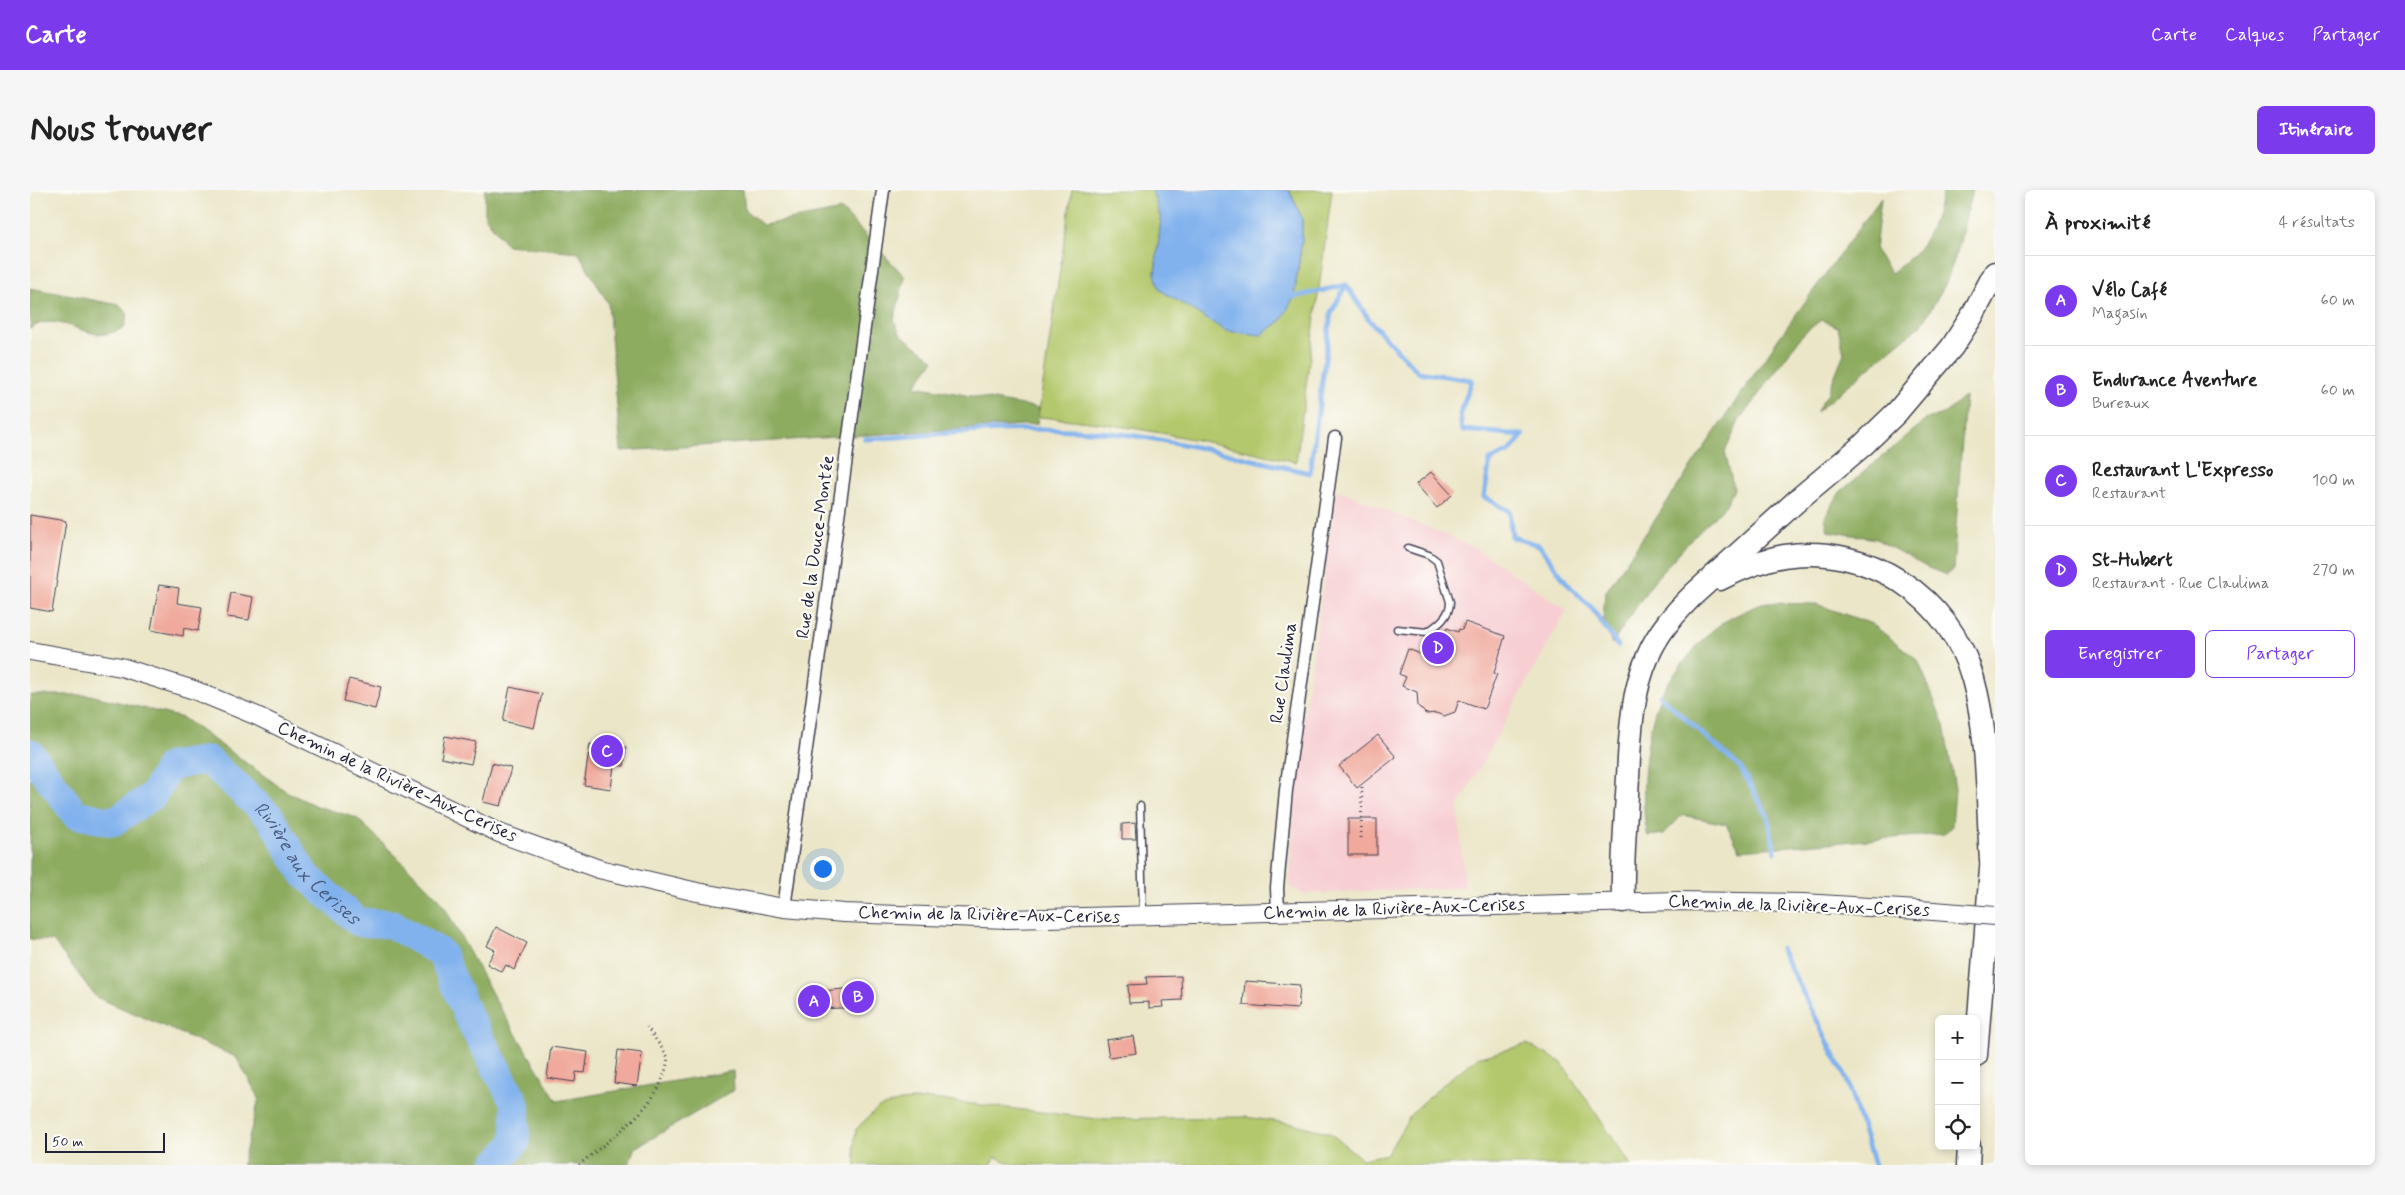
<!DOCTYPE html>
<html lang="fr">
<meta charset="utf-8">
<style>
:root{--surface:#fff;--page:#f6f6f6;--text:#222;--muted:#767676;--line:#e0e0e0;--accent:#7c3aed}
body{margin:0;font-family:Mynerve,sans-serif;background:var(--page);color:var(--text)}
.controls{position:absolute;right:15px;bottom:15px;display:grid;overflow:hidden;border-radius:8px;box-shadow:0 2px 8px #0003}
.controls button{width:45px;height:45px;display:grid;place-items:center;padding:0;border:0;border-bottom:1px solid var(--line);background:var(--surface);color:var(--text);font:25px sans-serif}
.scale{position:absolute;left:15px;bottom:12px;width:120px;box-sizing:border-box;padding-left:5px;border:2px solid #22223b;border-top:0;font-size:14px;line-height:18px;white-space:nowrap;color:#22223b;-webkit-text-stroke:4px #fdfcf7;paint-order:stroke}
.you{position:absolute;left:792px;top:678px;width:18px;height:18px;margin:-12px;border:4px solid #fff;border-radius:50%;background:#1a73e8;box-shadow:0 0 0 8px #1a73e833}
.badge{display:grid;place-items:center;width:32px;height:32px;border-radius:50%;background:var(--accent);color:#fff;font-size:16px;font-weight:700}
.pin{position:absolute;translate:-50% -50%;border:2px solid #fff;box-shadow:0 1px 5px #0006}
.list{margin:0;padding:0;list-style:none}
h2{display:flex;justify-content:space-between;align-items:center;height:65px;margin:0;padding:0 20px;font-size:21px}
h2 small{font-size:16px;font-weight:400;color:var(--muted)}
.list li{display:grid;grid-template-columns:32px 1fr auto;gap:15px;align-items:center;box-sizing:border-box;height:90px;padding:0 20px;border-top:1px solid var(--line)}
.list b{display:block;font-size:19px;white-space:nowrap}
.list p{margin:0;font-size:16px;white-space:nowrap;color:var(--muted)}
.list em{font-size:16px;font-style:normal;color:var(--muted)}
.actions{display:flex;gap:10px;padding:15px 20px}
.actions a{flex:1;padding:11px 0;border:1px solid var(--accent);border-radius:8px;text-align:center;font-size:18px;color:var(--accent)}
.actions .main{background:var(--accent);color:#fff}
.icon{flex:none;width:28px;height:28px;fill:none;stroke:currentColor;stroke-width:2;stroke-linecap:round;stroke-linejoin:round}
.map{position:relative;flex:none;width:1965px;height:975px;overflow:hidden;border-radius:8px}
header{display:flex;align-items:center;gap:30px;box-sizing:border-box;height:70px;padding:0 25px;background:var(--accent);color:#fff}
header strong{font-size:24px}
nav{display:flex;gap:28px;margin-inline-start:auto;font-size:18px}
.intro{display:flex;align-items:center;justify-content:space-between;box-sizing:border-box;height:120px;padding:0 30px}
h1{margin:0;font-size:35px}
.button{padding:12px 22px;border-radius:8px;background:var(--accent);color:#fff;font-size:18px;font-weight:700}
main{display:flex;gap:30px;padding:0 30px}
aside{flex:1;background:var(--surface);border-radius:8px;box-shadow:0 2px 8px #0003}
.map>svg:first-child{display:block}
.built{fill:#f7cfd3}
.green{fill:#b3c86c;stroke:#6a7554}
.forest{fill:#8eac60;stroke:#58674e}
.water{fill:#82b2ed;stroke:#526a94}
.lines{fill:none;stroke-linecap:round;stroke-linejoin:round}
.stream{stroke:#82b2ed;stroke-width:5}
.river{stroke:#82b2ed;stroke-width:29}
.building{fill:#f0a99c}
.service-casing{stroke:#403f50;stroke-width:9}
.minor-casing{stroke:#403f50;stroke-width:15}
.secondary-casing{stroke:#403f50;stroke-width:20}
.motorway-casing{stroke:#403f50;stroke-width:25}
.path{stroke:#403f50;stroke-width:3;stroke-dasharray:1 4;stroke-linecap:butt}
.service{stroke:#fff;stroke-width:6}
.minor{stroke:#fff;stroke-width:12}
.secondary{stroke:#fff;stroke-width:18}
.motorway{stroke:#fff;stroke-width:22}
.secondary-bridge-casing{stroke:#403f50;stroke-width:20;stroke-linecap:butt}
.secondary-bridge{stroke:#fff;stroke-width:18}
.labels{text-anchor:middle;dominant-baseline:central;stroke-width:4.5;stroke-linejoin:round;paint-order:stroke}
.street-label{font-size:18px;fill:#22223b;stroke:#fdfcf7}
.water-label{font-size:19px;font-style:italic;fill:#485c82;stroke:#fdfcf7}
</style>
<header>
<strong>Carte</strong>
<nav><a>Carte</a><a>Calques</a><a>Partager</a></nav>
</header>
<div class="intro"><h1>Nous trouver</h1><a class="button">Itinéraire</a></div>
<main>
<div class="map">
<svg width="1965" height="975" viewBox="0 0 1965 975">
<rect width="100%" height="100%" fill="#fdfcf7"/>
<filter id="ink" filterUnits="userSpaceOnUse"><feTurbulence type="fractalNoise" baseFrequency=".02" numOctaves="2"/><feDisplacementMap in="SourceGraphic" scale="10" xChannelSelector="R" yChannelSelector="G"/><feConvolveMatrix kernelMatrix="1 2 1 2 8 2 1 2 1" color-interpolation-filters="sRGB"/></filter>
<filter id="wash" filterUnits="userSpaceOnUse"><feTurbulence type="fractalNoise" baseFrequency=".0096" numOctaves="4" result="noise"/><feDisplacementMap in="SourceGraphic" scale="20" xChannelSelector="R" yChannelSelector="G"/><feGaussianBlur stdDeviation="1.12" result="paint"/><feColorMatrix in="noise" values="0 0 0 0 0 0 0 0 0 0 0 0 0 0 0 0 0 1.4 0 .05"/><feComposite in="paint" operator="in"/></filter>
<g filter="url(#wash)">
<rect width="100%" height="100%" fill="#ebe6c8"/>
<path class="built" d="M1307,299l137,58 93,63 -109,197 7,80 -162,7 -11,-6 -2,-7 5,-101z"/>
<g class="green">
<path d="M1042,0h80l9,29 -6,55 139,23 8,-57v-22l-13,-28h43l-36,272c-86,-20 -171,-39 -258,-45z"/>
<path d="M1497,854l34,18 70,103h-617l-18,-8 -5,8h-135l-2,-18 2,-18 22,-21 23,-7 31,-2 166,20 147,-2 50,7 35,9 32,26 25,-5 24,-40 33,-31 33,-25z"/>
</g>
<g class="forest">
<path d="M455,0h258l2,20 18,15 79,-15 63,67 -11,43 6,14 34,26 -19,26 124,22 -2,16 -416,27 -13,-148 -30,-51 -71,-7 -22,-28z"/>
<path d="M1914,0h28l-13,56 -13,37 -24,41 -106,88 11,-17 17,-42 -6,-26 -17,-7 -17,13 -65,88 -14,31 9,37 -9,17 -31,30 -42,47 -40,61 -9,-23 2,-28 176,-258 100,-137 -6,52 16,23c37,-26 39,-42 53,-83z"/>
<path d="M0,98l89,17 9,9 -4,14c-5,2 -12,5 -18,6 -22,3 -53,-24 -76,-5z"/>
<path d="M1935,206l-12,174 -6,5 -19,-7 -52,-29 -48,-8 -3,-14 15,-25 87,-73 19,-6z"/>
<path d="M1732,413l54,1 56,20 46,36 26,65 11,64 -3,37 -8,8 -204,16 -14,-26 -44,-9 -18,19 -16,2c-10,-36 -2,-105 12,-139 6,-15 39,-55 52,-66 13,-12 34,-20 50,-28z"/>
<path d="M0,505h60l93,23 104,74 29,14 41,12 83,81 60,109 57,93 176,-30 1,19 -100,59 -5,16h-387l17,-67 -23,-41 -140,-60 -43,-56 -23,-2z"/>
</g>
<path class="water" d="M1122,0h137l13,28v22l-8,57 -13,24 -20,14 -35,-4 -66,-41 -5,-16 6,-55z"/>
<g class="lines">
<g class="stream">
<path d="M1264,107l52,-12 24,36 48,51 54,8 -12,34 2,16 61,5 -13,16 -20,9 -6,37 25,14 3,26 27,8 30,41 22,21 27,39"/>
<path d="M835,249c74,-4 150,-14 224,-8 75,5 148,26 221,42l21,-160 15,-28"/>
<path d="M1630,506l80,71 28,50 7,35"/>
<path d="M1751,759l66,131 27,85"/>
</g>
<path class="river" id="s1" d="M0,563l45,61 38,8 40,-27 17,-29 38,-6 62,57 34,57 54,48 33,2 50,29 27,63 47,87 1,39 -21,23"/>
</g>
<g id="blocks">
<g class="building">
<path d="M1401,282l21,23 -15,13 -21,-24z"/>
<path d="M0,325l36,6 -14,91 -22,-4z"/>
<path d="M129,395l20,3 -2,15 25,4 -4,24 -14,-3 -1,8 -32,-6z"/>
<path d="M201,403l22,4 -4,23 -22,-3z"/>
<path d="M1435,432l40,14 -11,37 3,1 -13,35 -25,-9 -4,12 -11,4 -8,-3 -10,1 -8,-8 -1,-14 -15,-6 4,-9 -7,-3 9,-25 15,6 7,-19 12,5 5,-13 11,4 1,-3 3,1z"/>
<path d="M319,489l32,8 -6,22 -32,-8z"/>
<path d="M480,497l32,7 -8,34 -31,-7z"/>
<path d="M1348,545l18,22 -39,31 -18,-22z"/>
<path d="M415,546l31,6 -5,22 -30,-6z"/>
<path d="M560,554l36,3 -2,19 -10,-1 -3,24 -27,-4z"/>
<path d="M462,573l19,5 -10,38 -18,-4z"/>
<rect x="1318" y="629" width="29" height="36"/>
<path d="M1105,633l1,16h-14v-15z"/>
<path d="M466,737l31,16 -13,27 -8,-5 -4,7 -15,-8 8,-14 -8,-4z"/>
<path d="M1151,786l1,24 -20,1 1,6 -14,1v-6l-20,1 -1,-18 19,-1 -1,-7z"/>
<path d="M1215,791l55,4 -2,24 -55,-4z"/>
<path d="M834,797l1,20 -47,2v3l-15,1 -1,-20z"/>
<path d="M1103,846l3,17 -27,4 -3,-17z"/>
<path d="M521,857l37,5 -3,21 -9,-1 -1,10 -28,-4z"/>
<path d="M588,860l24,3 -5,33 -23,-3z"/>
</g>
</g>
</g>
<g filter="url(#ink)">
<use href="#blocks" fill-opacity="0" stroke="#403f50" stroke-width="1"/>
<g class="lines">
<defs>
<g id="service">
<path d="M1367,439l30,3c11,-7 23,-16 23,-30l-13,-41 -8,-6 -21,-7"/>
<path d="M1110,616l3,109"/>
</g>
<g id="minor">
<path d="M754,718l99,-718"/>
<path d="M1248,723l-1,-25 9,-98 49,-352"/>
</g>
<path id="secondary" d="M0,461l91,16 73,23 63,26 242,117 100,36 98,23 87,16 60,5 164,6 670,-18 125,2 131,8"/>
<g id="motorway">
<path d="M1690,389c20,-10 41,-19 64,-23 84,-13 166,41 189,123 16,57 14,122 18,181"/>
<path d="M1593,711c-1,-35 2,-71 4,-106 3,-46 2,-97 21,-139 10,-24 27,-43 45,-61l108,-98 62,-52 34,-33 55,-65 20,-31 23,-43"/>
<path d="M1946,865l17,-211"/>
<path d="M1938,975l1,-19"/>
</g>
</defs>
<use href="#service" class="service-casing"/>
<use href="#minor" class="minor-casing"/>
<use href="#secondary" class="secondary-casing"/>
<use href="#motorway" class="motorway-casing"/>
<g class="path">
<path d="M1331,648l1,-54"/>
<path d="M549,975c35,-30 84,-59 89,-108l-21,-30"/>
</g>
<use href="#service" class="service"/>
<use href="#minor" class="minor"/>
<use href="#secondary" class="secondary"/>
<use href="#motorway" class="motorway"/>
<defs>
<path id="secondary-bridge" d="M1904,721l61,5"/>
</defs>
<use href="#secondary-bridge" class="secondary-bridge-casing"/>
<use href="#secondary-bridge" class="secondary-bridge"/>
</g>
</g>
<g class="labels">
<g class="street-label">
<text transform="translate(786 357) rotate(-82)">Rue de la Douce-Montée</text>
<text transform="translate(1254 483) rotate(-82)">Rue Claulima</text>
<text transform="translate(367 592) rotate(25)">Chemin de la Rivière-Aux-Cerises</text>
<text transform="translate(1769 716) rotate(2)">Chemin de la Rivière-Aux-Cerises</text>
<text transform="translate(1364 719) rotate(-2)">Chemin de la Rivière-Aux-Cerises</text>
<text transform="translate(959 725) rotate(1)">Chemin de la Rivière-Aux-Cerises</text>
</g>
<g class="water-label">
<text stroke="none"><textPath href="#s1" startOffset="379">Rivière aux Cerises</textPath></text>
</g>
</g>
</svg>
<div class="controls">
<button>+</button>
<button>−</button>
<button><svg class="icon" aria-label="locate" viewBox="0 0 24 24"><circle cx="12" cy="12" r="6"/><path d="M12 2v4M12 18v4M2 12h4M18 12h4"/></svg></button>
</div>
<div class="scale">50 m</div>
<div class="you"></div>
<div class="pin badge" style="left:784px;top:811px">A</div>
<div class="pin badge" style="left:828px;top:807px">B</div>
<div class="pin badge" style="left:577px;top:561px">C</div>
<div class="pin badge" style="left:1408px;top:458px">D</div>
</div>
<aside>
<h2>À proximité<small>4 résultats</small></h2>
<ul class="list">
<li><span class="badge">A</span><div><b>Vélo Café</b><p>Magasin</p></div><em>60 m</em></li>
<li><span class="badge">B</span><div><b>Endurance Aventure</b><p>Bureaux</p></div><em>60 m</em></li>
<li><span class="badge">C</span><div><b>Restaurant L'Expresso</b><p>Restaurant</p></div><em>100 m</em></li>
<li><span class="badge">D</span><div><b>St-Hubert</b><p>Restaurant · Rue Claulima</p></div><em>270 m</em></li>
</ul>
<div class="actions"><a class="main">Enregistrer</a><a>Partager</a></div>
</aside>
</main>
